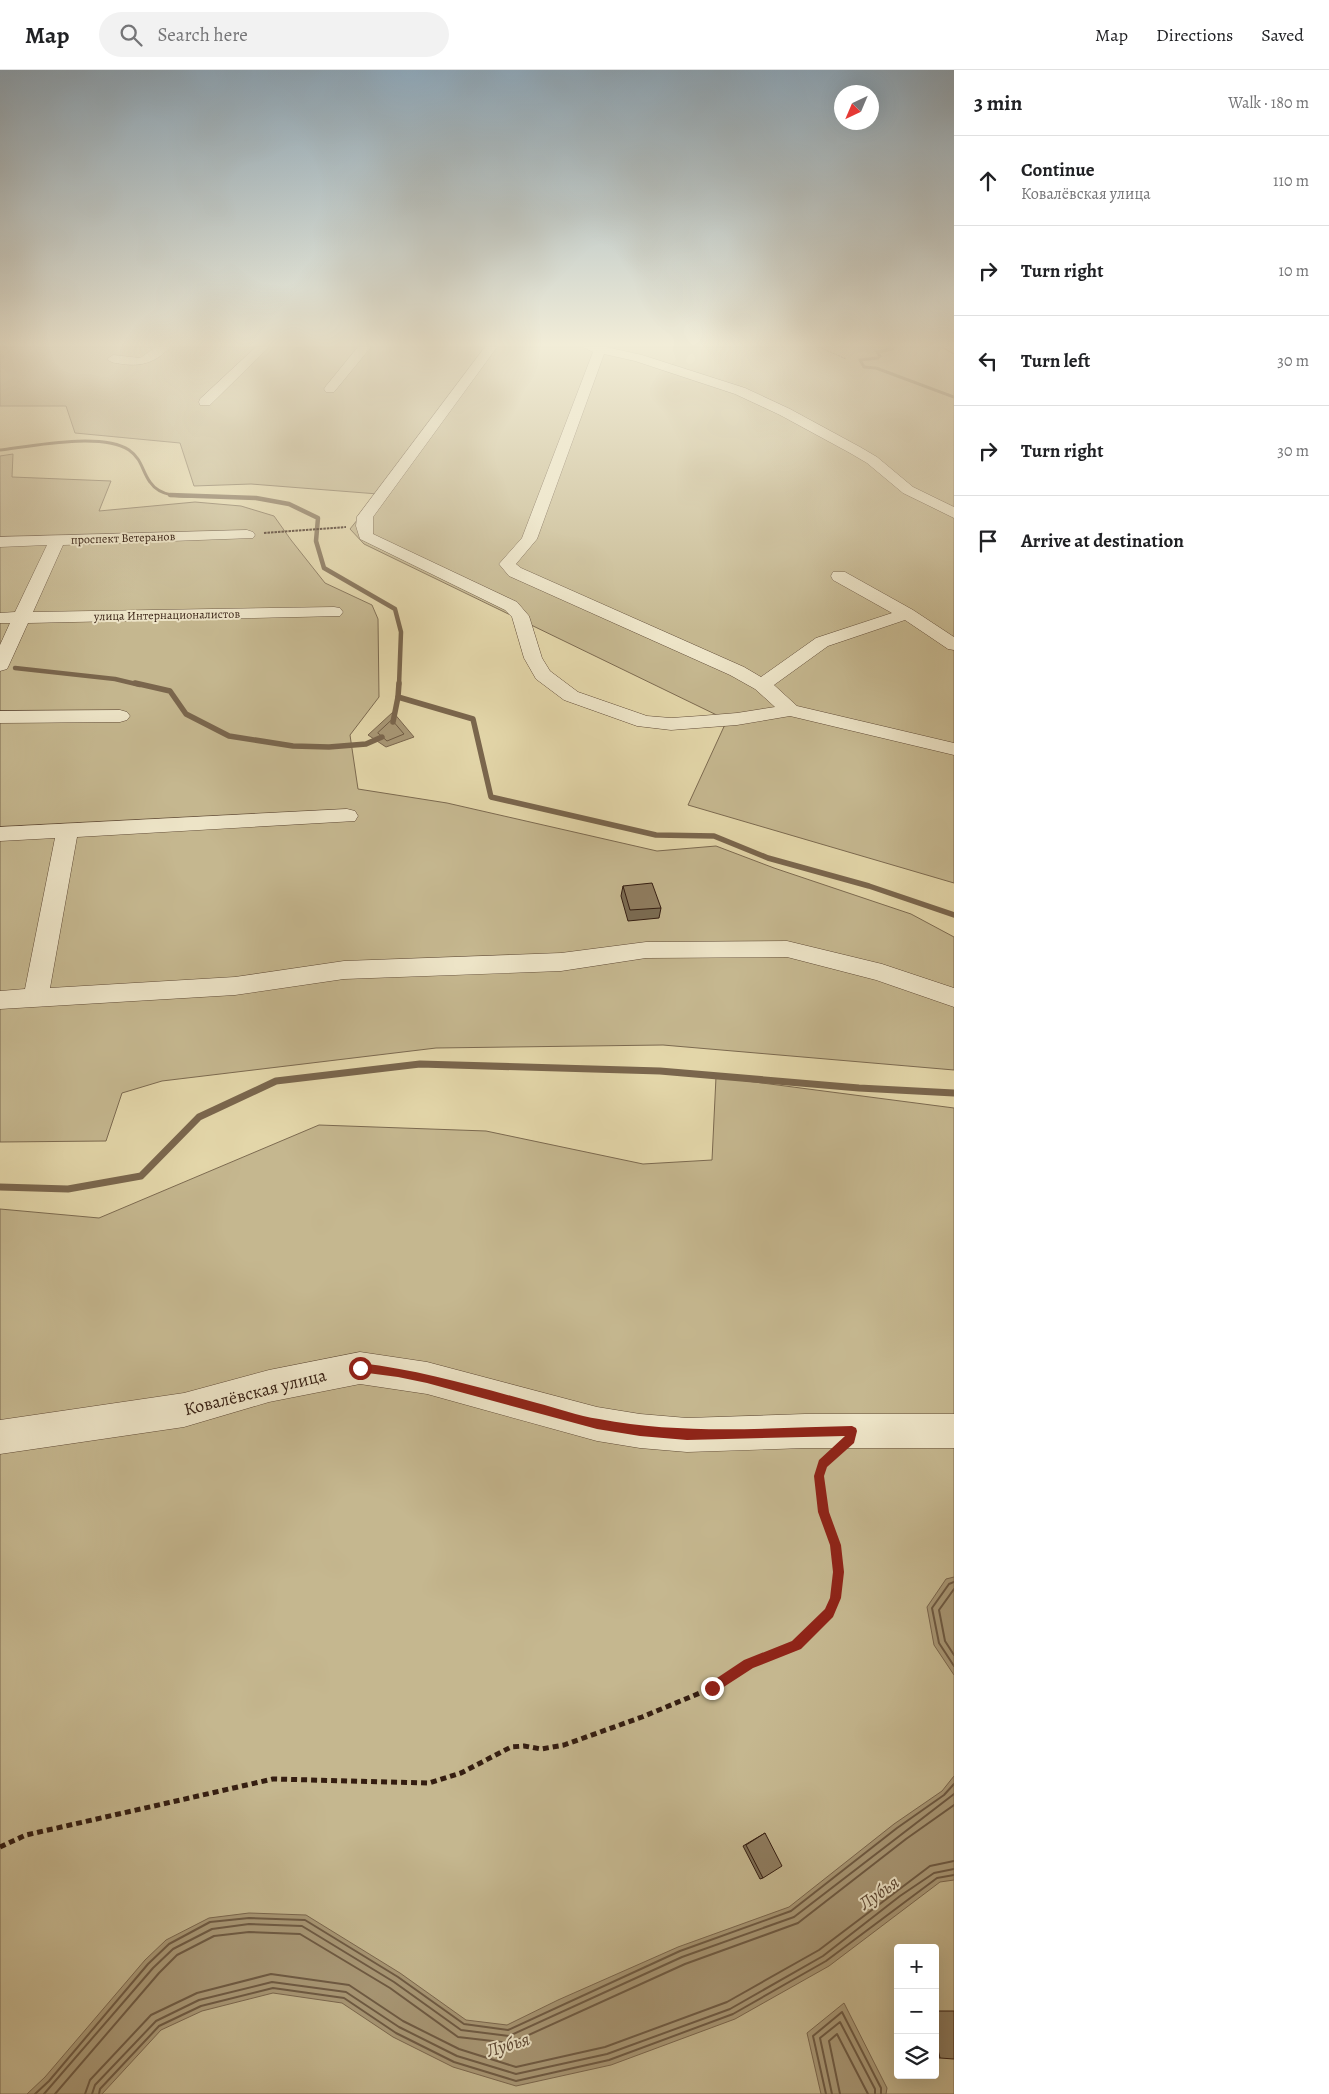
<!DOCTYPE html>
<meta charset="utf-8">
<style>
:root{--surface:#fff;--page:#f2f2f2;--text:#202124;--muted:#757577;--line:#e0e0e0}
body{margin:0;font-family:Alegreya,serif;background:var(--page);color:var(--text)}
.controls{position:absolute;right:15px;bottom:15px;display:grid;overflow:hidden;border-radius:5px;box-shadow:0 5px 20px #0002}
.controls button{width:45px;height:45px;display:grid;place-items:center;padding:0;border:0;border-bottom:1px solid var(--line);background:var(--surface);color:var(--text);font:25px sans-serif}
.compass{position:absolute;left:834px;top:15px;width:45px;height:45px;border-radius:50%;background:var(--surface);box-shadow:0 5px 20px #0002;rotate:224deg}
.stop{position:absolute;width:15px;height:15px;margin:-11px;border:4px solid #8f2418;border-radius:50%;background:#fff}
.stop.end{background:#8f2418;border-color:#fff;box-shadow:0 1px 5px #0008}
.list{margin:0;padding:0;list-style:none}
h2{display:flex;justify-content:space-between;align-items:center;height:65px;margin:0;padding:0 20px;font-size:21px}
h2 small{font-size:16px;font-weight:400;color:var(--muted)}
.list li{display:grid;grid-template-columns:32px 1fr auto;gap:15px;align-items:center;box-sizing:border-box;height:90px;padding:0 20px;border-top:1px solid var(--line)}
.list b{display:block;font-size:19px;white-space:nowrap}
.list p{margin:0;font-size:16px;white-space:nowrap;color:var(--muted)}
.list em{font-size:16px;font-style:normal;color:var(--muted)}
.icon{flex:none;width:28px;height:28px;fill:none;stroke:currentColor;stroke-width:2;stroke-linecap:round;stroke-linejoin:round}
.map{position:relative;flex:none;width:954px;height:2024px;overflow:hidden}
header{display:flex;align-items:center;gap:30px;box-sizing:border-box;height:70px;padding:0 25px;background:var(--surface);border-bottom:1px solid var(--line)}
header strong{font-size:24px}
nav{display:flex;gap:28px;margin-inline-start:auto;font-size:18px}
.search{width:350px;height:45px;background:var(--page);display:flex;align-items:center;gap:12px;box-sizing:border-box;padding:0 18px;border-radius:28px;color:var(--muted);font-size:19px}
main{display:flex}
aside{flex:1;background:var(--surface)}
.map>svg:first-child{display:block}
.green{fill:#c5b78f;stroke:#7c6a50;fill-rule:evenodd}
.water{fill:#a89775;stroke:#7a664d}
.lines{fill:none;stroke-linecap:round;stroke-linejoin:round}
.shore-far1{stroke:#6e5a43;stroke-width:1}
.shore{stroke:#6e5a43;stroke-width:2}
.stream-far3{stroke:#7a664d;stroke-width:3}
.stream-far2{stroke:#7a664d;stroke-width:4.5}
.stream-far1{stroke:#7a664d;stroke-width:5.5}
.stream{stroke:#7a664d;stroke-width:7}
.minor-casing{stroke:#604b37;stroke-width:1}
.path-far3{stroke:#341d11;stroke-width:1;stroke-dasharray:2 1;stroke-linecap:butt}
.path-far2{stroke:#341d11;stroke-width:2;stroke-dasharray:2.5 1;stroke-linecap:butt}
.path-far1{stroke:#341d11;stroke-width:4;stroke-dasharray:5 3;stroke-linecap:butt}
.path{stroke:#341d11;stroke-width:5;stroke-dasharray:6 4;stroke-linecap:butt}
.minor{fill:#ede4c7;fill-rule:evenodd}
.wall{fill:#7b6c53;stroke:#341d11}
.building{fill:#8f7d60;stroke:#341d11}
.route{fill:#8f2418}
.labels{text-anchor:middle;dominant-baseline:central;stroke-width:4;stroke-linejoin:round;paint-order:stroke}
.far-street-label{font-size:12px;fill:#341d11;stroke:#ede4c7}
.near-street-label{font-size:18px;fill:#341d11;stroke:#ede4c7}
.near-water-label{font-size:19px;font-style:italic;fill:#5d4834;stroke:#ede4c7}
</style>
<header>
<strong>Map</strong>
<div class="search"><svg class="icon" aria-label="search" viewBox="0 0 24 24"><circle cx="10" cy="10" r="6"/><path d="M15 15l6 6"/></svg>Search here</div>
<nav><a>Map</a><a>Directions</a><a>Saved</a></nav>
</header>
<main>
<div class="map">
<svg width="954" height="2024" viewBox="0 0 954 2024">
<rect width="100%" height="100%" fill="#e3d6a9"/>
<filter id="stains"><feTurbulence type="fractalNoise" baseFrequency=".004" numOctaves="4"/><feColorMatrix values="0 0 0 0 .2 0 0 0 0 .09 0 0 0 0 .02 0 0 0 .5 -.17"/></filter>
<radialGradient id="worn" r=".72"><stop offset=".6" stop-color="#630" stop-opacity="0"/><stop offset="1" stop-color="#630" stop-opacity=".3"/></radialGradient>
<g class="green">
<path d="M0,277h942l12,7v529l-266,-78 39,-85 -363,-176 -14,-15 28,-35 -127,-10 -57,2 -14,-43 -105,-10 -9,-27h-66z"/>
<path d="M13,384l-1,23 99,4 -12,30 96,-9 46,4 33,10 17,24 34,43 47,22 6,14 1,78 -29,38 8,54 89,14 210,48 59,-5 58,22 137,46 43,23v133l-291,-25 -227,3 -274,33 -40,12 -16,48 -106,1v-686z"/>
<path d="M716,1007l238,31v986h-954v-885l99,9 220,-93 167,6 157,33 69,-4zM898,1878h37v127h-37z"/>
</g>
<g class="water">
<path d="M393,642l21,25 -28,10 -18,-12z"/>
<path d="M954,1507v98l-20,-30 -7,-38 19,-28z"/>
<path d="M954,1706v104l-14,2 -111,84 -94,53 -124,46 -95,21 -63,-19 -60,-30 -51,-34 -69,-10 -71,18 -41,19 -59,64h-75l18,-17 100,-117 21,-20 43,-22 40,-5 57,2 94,58 66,47 41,5 51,-25 120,-53 111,-40 105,-83 48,-33z"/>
<path d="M844,1933l43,85 -1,6h-65l-14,-61z"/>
</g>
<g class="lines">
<path class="shore-far1" d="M392,650l12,14 -17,7 -9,-8z"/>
<g class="shore">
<path d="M954,1512l-5,2 -17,24 7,35 15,23"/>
<path d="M954,1519l-15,21 6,31 9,14"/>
<path d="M35,2024l14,-13 99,-117 21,-20 41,-22 39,-4 56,2 93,57 66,47 44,6 172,-79 111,-40 106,-83 47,-33 10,-11"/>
<path d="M44,2024l109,-126 20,-19 39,-20 37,-5 53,2 92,56 67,48 48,6 173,-79 112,-40 160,-123"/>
<path d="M55,2024l104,-121 18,-18 37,-19 35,-4 51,2 90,54 68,49 53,6 174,-79 113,-41 108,-84 48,-34"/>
<path d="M85,2024l5,-14 61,-65 46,-22 74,-19 78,11 54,36 56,28 57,18 89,-20 122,-45 92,-52 111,-84 24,-5"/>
<path d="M92,2024l3,-9 61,-64 43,-21 73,-18 74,10 53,35 58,29 59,18 91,-20 123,-45 93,-53 77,-60 34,-23 20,-4"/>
<path d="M99,2024l1,-5 59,-63 42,-20 72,-18 71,10 52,35 58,29 62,19 93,-21 124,-46 93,-53 111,-83 17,-3"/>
<path d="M826,2024l-13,-58 29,-24 39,76v6"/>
<path d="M832,2024l-12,-56 20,-16 35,67v5"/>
<path d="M840,2024l-11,-53 8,-7 31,60"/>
</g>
<g class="stream-far3">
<path d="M887,277l6,2 -16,3 3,4 -2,2 -18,2 4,7 12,1 78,29"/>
<path d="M0,380c32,-4 102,-18 129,0 13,9 13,21 21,32 12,18 39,14 57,14"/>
</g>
<g class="stream-far2">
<path d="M170,425l86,3 33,6 29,14 -2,23 8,27 71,41 6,23 -2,53"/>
<path d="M15,598l100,11 25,6"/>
</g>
<g class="stream-far1">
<path d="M135,613l35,8 16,23 43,22 64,10 36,1 37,-3 16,-7"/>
<path d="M399,613l-1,14 75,22 18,78 165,38 58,1 54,22 101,28 85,29"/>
<path d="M393,652l5,-25"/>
</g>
<path class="stream" d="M0,1117l68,2 73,-13 58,-59 77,-36 144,-17 240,7 199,17 95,5"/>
<defs>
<g id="minor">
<path d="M156,277h14c-13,15 -29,20 -48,17 -6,-1 -11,-1 -15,-5l6,-4 27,3z"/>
<path d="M256,277h13l-59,58h-10l-1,-3 1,-3z"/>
<path d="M358,277h13l-37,45h-8l-2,-3 2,-3z"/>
<path d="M485,277h12l-124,170v17l144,68 12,14 13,42 8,13 28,21 69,24 24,2 29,-2 37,-3 38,-6 -20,-18 -25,-14 -221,-99 -10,-12 23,-26 71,-186 -10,-5h23l36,8 103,33 45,21 70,38 17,10 36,30 41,20v11l-51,-25 -36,-30 -17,-10 -70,-38 -45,-21 -100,-33 -31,-7 -67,185 -21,25 5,4 223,99 17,10 55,-39 76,-25 -59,-33 -2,-4 2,-4h12l68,38 41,27v13l-6,-1 -43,-29 -77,26 -54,39 23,21 157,37v12l-164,-39 -53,9 -66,5 -34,-4 -73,-26 -28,-21 -12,-21 -12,-41 -7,-7 -145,-71 -4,-13 1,-9z"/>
<path d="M247,460l6,2 2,3 -2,3 -190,7 -30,67 301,-5 6,1 3,4 -3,4 -312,7 -19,42 -2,4 -7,2v-26l10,-22h-10v-10l15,-1 32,-67 -47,2v-10z"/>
<path d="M120,640l7,2 3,4 -3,4 -7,2 -120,1v-12z"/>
<path d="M347,739l8,2 3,5 -3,5 -278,16 -27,151 185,-11 109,-16 217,-8 85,-11 141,-1 95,23 72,24v19l-78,-27 -89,-23 -141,1 -85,13 -217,8 -109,16 -235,14v-18l25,-2 30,-151 -55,3v-14z"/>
<path d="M360,1282l67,10 170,45 43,7 47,4 118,-4h149v34h-149l-118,4 -47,-4 -43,-7 -170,-47 -67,-10 -91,18 -85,25 -184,27v-34l184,-27 85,-23z"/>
</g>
</defs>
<use href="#minor" class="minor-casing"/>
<path class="path-far3" d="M819,277l27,12"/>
<path class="path-far2" d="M264,463l82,-6"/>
<path class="path-far1" d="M828,1389c-22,22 0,60 7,85 5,20 5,46 -4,65"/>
<path class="path" d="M0,1777l26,-12 247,-56 156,4 32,-10 50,-26 13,-1 17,3 23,-4 78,-28 70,-29 37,-24 47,-19 33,-32 3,-6"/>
<use href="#minor" class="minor"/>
</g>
<g class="wall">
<path d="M623,816l38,22 -2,10 -31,3 -7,-25z"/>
<path d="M765,1763l-2,45 -3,1 -17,-33z"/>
<path d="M935,1941l5,47h-5z"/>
</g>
<g class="building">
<path d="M652,813l9,25 -31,2 -7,-24z"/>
<path d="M765,1763l17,33 -19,12 -17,-33z"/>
<path d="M935,1941h19v48l-14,-1 -5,-21z"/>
</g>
<linearGradient id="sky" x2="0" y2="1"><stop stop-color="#8ea8ba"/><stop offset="0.49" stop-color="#f2edd8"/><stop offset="1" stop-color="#f2edd8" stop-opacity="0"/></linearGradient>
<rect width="954" height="561" fill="url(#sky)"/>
<path class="route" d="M360,1293c60,7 118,24 177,40 20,5 41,13 62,16 83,16 168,9 253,7l4,2 1,3 -3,12 -27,24 -3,9 5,36 12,33 3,27 -3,26 -8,19 -32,32 -48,19 -37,24 -4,2 -4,-2 -2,-4 2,-4 36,-24 48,-19 33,-32 5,-11 3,-26 -3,-27 -12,-33 -4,-36 5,-16 26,-24 -158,4 -47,-4 -43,-7 -170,-46 -29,-6 -38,-5 -5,-4z"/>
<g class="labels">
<g class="far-street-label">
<text transform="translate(123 468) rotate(-2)">проспект Ветеранов</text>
<text transform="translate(167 545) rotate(-1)">улица Интернационалистов</text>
</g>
<g class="near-street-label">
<text transform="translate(255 1322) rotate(-14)">Ковалёвская улица</text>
</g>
<g class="near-water-label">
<text transform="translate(879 1823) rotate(-35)">Лубья</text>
<text transform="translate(508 1975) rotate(-17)">Лубья</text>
</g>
</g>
<rect width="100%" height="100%" filter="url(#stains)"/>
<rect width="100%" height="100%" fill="url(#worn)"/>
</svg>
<div class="controls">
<button>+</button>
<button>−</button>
<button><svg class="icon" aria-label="layers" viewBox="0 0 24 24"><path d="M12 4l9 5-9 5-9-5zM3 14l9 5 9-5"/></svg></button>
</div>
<svg class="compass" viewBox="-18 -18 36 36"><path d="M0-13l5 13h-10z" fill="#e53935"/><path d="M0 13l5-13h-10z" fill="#757577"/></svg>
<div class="stop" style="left:360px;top:1298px"></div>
<div class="stop end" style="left:712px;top:1618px"></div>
</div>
<aside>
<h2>3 min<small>Walk · 180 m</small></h2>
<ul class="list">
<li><svg class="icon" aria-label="ahead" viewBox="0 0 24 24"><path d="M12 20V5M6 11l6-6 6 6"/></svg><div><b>Continue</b><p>Ковалёвская улица</p></div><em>110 m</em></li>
<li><svg class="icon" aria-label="right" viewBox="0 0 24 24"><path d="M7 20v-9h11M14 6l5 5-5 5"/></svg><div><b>Turn right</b></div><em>10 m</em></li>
<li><svg class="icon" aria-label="left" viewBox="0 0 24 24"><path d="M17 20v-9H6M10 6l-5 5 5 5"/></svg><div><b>Turn left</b></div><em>30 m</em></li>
<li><svg class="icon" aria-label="right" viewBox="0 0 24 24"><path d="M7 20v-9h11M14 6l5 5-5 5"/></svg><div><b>Turn right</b></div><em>30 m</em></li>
<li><svg class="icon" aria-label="arrive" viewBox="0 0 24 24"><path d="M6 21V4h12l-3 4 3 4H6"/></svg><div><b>Arrive at destination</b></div></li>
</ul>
</aside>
</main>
